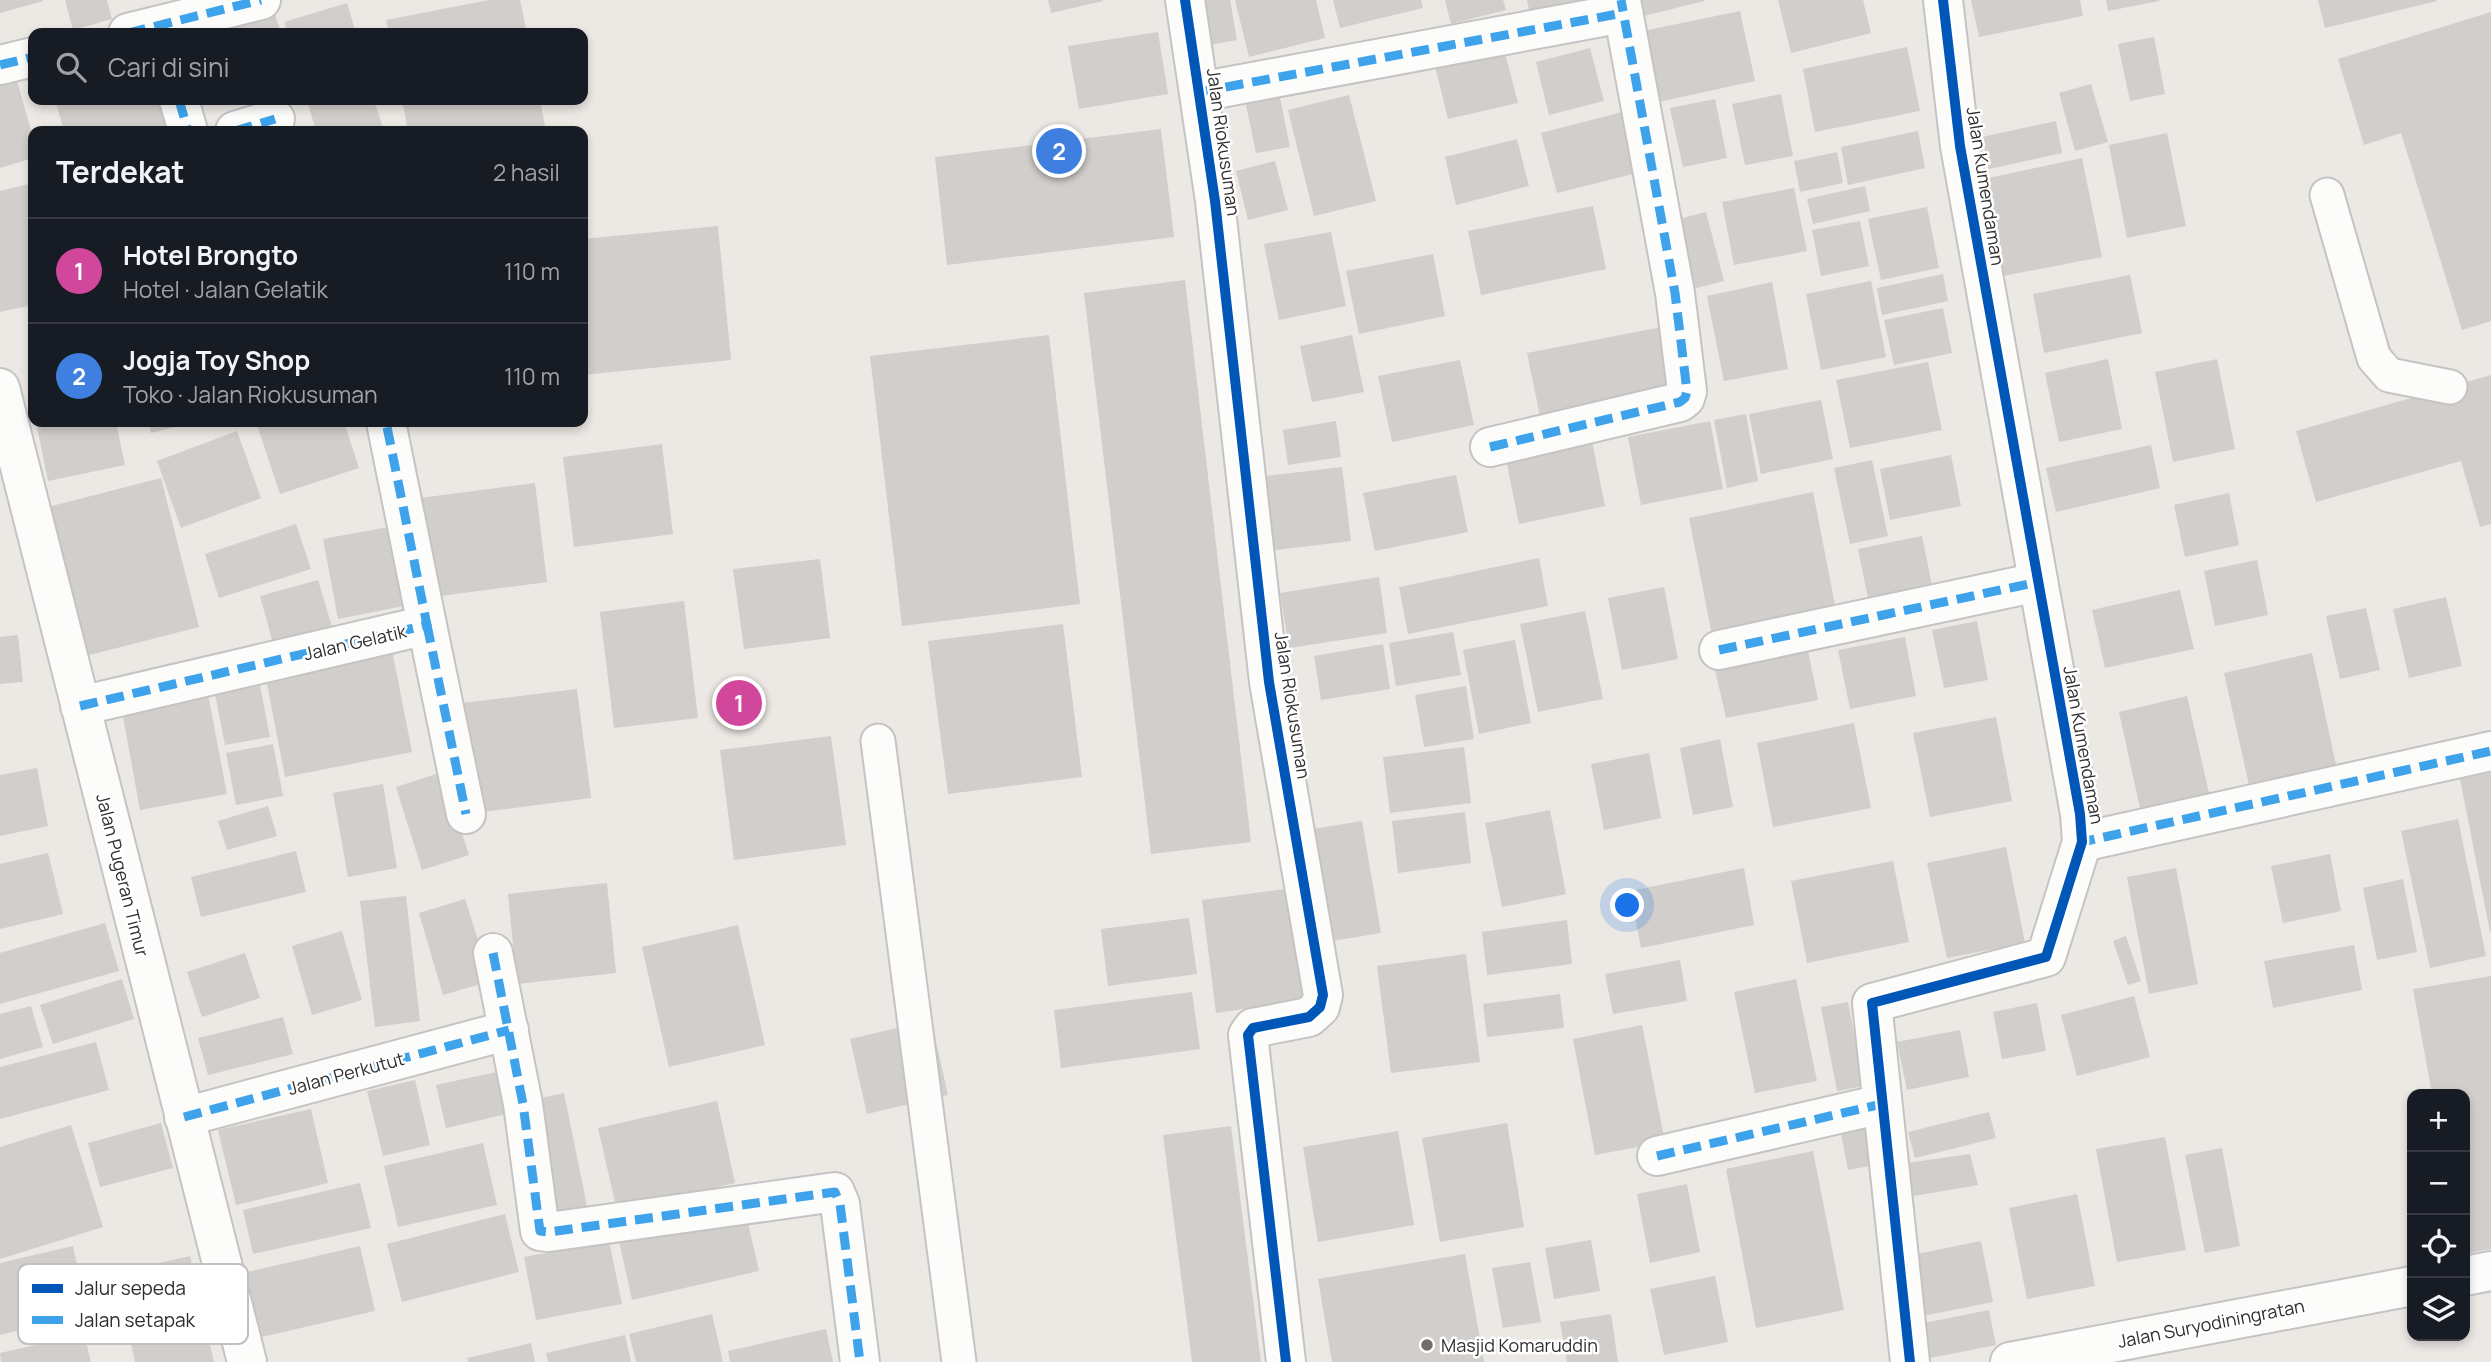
<!DOCTYPE html>
<html lang="id">
<meta charset="utf-8">
<style>
:root{--surface:#171b24;--page:#20242c;--text:#f1f3f6;--muted:#9ea1a6;--line:#363941;--accent:#706f6e}
body{margin:0;font-family:Manrope,sans-serif;background:var(--page);color:var(--text)}
.controls{position:absolute;right:21px;bottom:21px;display:grid;overflow:hidden;border-radius:14px;box-shadow:0 4px 10px #0003}
.controls button{width:63px;height:63px;display:grid;place-items:center;padding:0;border:0;border-bottom:2px solid var(--line);background:var(--surface);color:var(--text);font:35px sans-serif}
.you{position:absolute;left:1628px;top:906px;width:24px;height:24px;margin:-18px;border:5px solid #fff;border-radius:50%;background:#1a73e8;box-shadow:0 0 0 10px #1a73e833}
.badge{display:grid;place-items:center;width:46px;height:46px;border-radius:50%;background:var(--accent);color:#fff;font-size:23px;font-weight:700}
.pin{position:absolute;translate:-50% -50%;border:4px solid #fff;box-shadow:0 2px 7px #0006}
.list{margin:0;padding:0;list-style:none}
h2{display:flex;justify-content:space-between;align-items:center;height:91px;margin:0;padding:0 28px;font-size:30px}
h2 small{font-size:23px;font-weight:400;color:var(--muted)}
.list li{display:grid;grid-template-columns:46px 1fr auto;gap:21px;align-items:center;box-sizing:border-box;height:105px;padding:0 28px;border-top:2px solid var(--line)}
.list b{display:block;font-size:26px;white-space:nowrap}
.list p{margin:0;font-size:23px;white-space:nowrap;color:var(--muted)}
.list em{font-size:23px;font-style:normal;color:var(--muted)}
.icon{flex:none;width:38px;height:38px;fill:none;stroke:currentColor;stroke-width:2;stroke-linecap:round;stroke-linejoin:round}
.map{position:relative;flex:none;width:2491px;height:1362px;overflow:hidden}
.search{position:absolute;background:var(--surface);box-shadow:0 4px 10px #0003;left:28px;top:28px;width:560px;height:77px;display:flex;align-items:center;gap:18px;box-sizing:border-box;padding:0 24px;border-radius:14px;color:var(--muted);font-size:26px}
.panel{position:absolute;background:var(--surface);box-shadow:0 4px 10px #0003;left:28px;top:126px;width:560px;height:301px;border-radius:14px}
.map>svg:first-child{display:block}
.building{fill:#d1cecb}
.lines{fill:none;stroke-linecap:round;stroke-linejoin:round}
.service-casing{stroke:#c5c4c5;stroke-width:37}
.minor-casing{stroke:#c5c4c5;stroke-width:42}
.tertiary-casing{stroke:#c5c4c5;stroke-width:42}
.service{stroke:#fcfcfb;stroke-width:33}
.minor{stroke:#fcfcfb;stroke-width:38}
.tertiary{stroke:#fcfcfb;stroke-width:38}
.quiet{stroke:#3ea3eb;stroke-width:9;stroke-dasharray:18 9;stroke-linecap:butt}
.cycleway-casing{stroke:#fff;stroke-width:15}
.cycleway{stroke:#0057b8;stroke-width:10}
.poi-dot{fill:#706f6e;stroke:#fff;stroke-width:2.5}
.labels{text-anchor:middle;dominant-baseline:central;stroke-width:5;stroke-linejoin:round;paint-order:stroke}
.street-label{font-size:18px;fill:#2e2e2e;stroke:#fff}
.poi-label{font-size:18px;fill:#2e2e2e;stroke:#fff;text-anchor:start}
.key{fill:#fff;stroke:#c0c0c0;stroke-width:2}
.key-label{font-size:19px;fill:#2e2e2e}
</style>
<div class="map">
<svg width="2491" height="1362" viewBox="0 0 2491 1362">
<rect width="100%" height="100%" fill="#ece8e4"/>
<g class="building">
<path d="M0,0h43v1l-43,12z"/>
<path d="M65,0h42l5,19 -39,11z"/>
<path d="M489,0h31l7,33h-138l-3,-13z"/>
<path d="M1048,0h55v1l-52,12z"/>
<path d="M1190,0h40l7,40 -38,7z"/>
<path d="M1235,0h81l9,38 -76,19z"/>
<path d="M1333,0h88l2,8 -83,20z"/>
<path d="M1445,0h58l3,10 -55,14z"/>
<path d="M1527,0h59v1l-56,13z"/>
<path d="M1636,0h68v1l-64,16z"/>
<path d="M1778,0h85l8,33 -80,20z"/>
<path d="M1971,0h109l3,16 -104,21z"/>
<path d="M2106,0h53v1l-51,10z"/>
<path d="M2318,0h118l1,1 -112,27z"/>
<path d="M347,3l9,30h-68l-4,-11z"/>
<path d="M1740,11l15,70 -101,22 -16,-71z"/>
<path d="M2491,12v309l-29,9 -61,-197 -37,12 -26,-86z"/>
<path d="M275,14l6,19h-79v-1z"/>
<path d="M1158,32l10,62 -89,15 -11,-63z"/>
<path d="M2154,37l11,57 -35,7 -12,-57z"/>
<path d="M1907,47l13,64 -105,21 -12,-63z"/>
<path d="M1590,48l14,53 -55,14 -13,-53z"/>
<path d="M1504,49l14,54 -70,16 -13,-53z"/>
<path d="M17,81l16,56v21l-33,10v-83z"/>
<path d="M2091,84l17,58 -33,9 -16,-58z"/>
<path d="M1279,93l11,54 -34,6 -11,-53z"/>
<path d="M1781,94l12,62 -48,9 -13,-61z"/>
<path d="M1349,95l27,106 -62,15 -26,-106z"/>
<path d="M1715,99l12,59 -44,9 -13,-59z"/>
<path d="M55,100h108l8,31h-107z"/>
<path d="M307,100h67l10,31h-68z"/>
<path d="M402,100h138l6,31h-138z"/>
<path d="M1630,110l15,61 -88,22 -16,-60z"/>
<path d="M2056,121l6,32 -73,16 -7,-32z"/>
<path d="M1161,129l13,108 -227,28 -12,-108z"/>
<path d="M1918,131l7,37 -77,17 -7,-38z"/>
<path d="M2167,133l19,93 -59,12 -18,-93z"/>
<path d="M1517,139l12,47 -73,19 -11,-48z"/>
<path d="M1837,152l6,31 -43,9 -6,-31z"/>
<path d="M2082,158l20,99 -104,20 -19,-97z"/>
<path d="M1275,161l13,49 -40,10 -12,-49z"/>
<path d="M33,183v122l-33,7v-121z"/>
<path d="M1865,186l5,25 -57,13 -6,-25z"/>
<path d="M1794,188l13,63 -73,14 -12,-63z"/>
<path d="M1593,206l13,63 -125,26 -13,-64z"/>
<path d="M1927,207l12,61 -58,12 -13,-61z"/>
<path d="M1706,212l18,69 -43,11 -17,-69z"/>
<path d="M1860,221l9,45 -48,10 -9,-46z"/>
<path d="M718,226l13,134 -148,15v-136z"/>
<path d="M1331,232l15,74 -67,14 -15,-76z"/>
<path d="M1433,254l12,62 -86,18 -13,-63z"/>
<path d="M1943,274l5,27 -66,14 -5,-27z"/>
<path d="M2130,275l12,58 -98,20 -11,-59z"/>
<path d="M1185,280l66,562 -100,12 -67,-561z"/>
<path d="M1871,281l15,76 -65,13 -15,-76z"/>
<path d="M1772,282l16,87 -64,12 -17,-85z"/>
<path d="M1943,308l9,45 -58,12 -10,-45z"/>
<path d="M1667,326l12,61 -139,29 -13,-63z"/>
<path d="M1049,335l31,269 -178,22 -32,-270z"/>
<path d="M1352,335l12,57 -52,10 -12,-56z"/>
<path d="M2108,359l14,70 -63,13 -14,-69z"/>
<path d="M2217,359l18,90 -62,13 -18,-90z"/>
<path d="M1460,360l14,65 -82,17 -14,-66z"/>
<path d="M1928,362l14,68 -92,18 -14,-68z"/>
<path d="M2491,375v149l-11,3 -19,-66 -145,41 -20,-71z"/>
<path d="M1821,400l12,59 -72,15 -12,-60z"/>
<path d="M1746,414l12,67 -31,7 -13,-68z"/>
<path d="M1336,421l5,36 -53,8 -5,-35z"/>
<path d="M1710,421l13,68 -82,16 -13,-68z"/>
<path d="M36,422h80l9,43 -77,16z"/>
<path d="M148,422h44v1l-41,10z"/>
<path d="M266,422h78l15,46 -79,26 -23,-69z"/>
<path d="M237,431l24,67 -80,30 -24,-67z"/>
<path d="M1591,436l14,70 -86,18 -14,-70z"/>
<path d="M662,444l11,90 -99,13 -11,-90z"/>
<path d="M2151,445l9,43 -104,24 -10,-44z"/>
<path d="M1951,455l10,51 -71,14 -10,-51z"/>
<path d="M1872,460l16,76 -38,8 -16,-76z"/>
<path d="M1342,467l9,74 -84,10 -9,-74z"/>
<path d="M1456,475l12,57 -93,19 -12,-58z"/>
<path d="M161,478l38,149 -117,30 -38,-149z"/>
<path d="M535,483l12,99 -114,15 -13,-99z"/>
<path d="M1813,492l23,118 -124,25 -23,-117z"/>
<path d="M2229,493l10,52 -54,12 -11,-52z"/>
<path d="M296,524l15,45 -92,29 -14,-44z"/>
<path d="M399,525l15,79 -76,15 -15,-80z"/>
<path d="M1922,536l12,59 -64,13 -12,-59z"/>
<path d="M1539,558l9,48 -140,28 -9,-47z"/>
<path d="M820,559l10,79 -86,11 -11,-80z"/>
<path d="M2257,560l11,55 -53,11 -11,-55z"/>
<path d="M1379,577l8,56 -98,15 -9,-55z"/>
<path d="M318,580l15,50 -59,17 -14,-51z"/>
<path d="M1664,587l14,72 -56,11 -14,-72z"/>
<path d="M2180,590l14,59 -89,19 -13,-58z"/>
<path d="M2446,597l16,69 -53,12 -16,-69z"/>
<path d="M684,601l14,117 -84,10 -14,-116z"/>
<path d="M2366,608l14,62 -40,9 -14,-63z"/>
<path d="M1585,611l18,88 -65,13 -18,-88z"/>
<path d="M1977,621l11,59 -44,8 -12,-58z"/>
<path d="M1063,624l19,153 -134,17 -20,-153z"/>
<path d="M1453,632l8,43 -65,11 -7,-43z"/>
<path d="M18,635l5,47 -23,2v-47z"/>
<path d="M1905,637l11,59 -66,13 -12,-59z"/>
<path d="M1515,640l16,83 -52,11 -16,-84z"/>
<path d="M1806,641l12,59 -92,18 -13,-57z"/>
<path d="M1383,644l7,45 -69,11 -7,-44z"/>
<path d="M392,650l20,102 -127,25 -20,-103z"/>
<path d="M2312,653l24,112 -87,20 -25,-112z"/>
<path d="M206,684l21,110 -87,16 -20,-110z"/>
<path d="M260,686l10,51 -45,8 -10,-51z"/>
<path d="M1466,686l8,53 -50,8 -9,-52z"/>
<path d="M577,689l14,109 -116,15 -13,-110z"/>
<path d="M2187,696l22,97 -69,15 -21,-96z"/>
<path d="M1996,717l16,84 -82,16 -17,-84z"/>
<path d="M1854,723l17,85 -98,19 -16,-84z"/>
<path d="M831,736l15,109 -112,15 -14,-110z"/>
<path d="M1720,739l13,68 -40,8 -13,-67z"/>
<path d="M273,744l10,52 -47,9 -10,-52z"/>
<path d="M1464,747l7,56 -81,10 -7,-56z"/>
<path d="M1649,753l12,65 -57,12 -13,-66z"/>
<path d="M37,768l11,58 -48,10v-61z"/>
<path d="M442,772l27,83 -47,15 -26,-83z"/>
<path d="M2491,773v159h-1l-30,-153z"/>
<path d="M383,784l14,84 -49,9 -15,-84z"/>
<path d="M268,806l9,30 -50,14 -9,-29z"/>
<path d="M1550,810l16,84 -64,13 -17,-84z"/>
<path d="M1465,812l6,51 -73,10 -6,-52z"/>
<path d="M2458,819l28,137 -56,12 -29,-137z"/>
<path d="M1362,821l19,112 -61,10 -19,-112z"/>
<path d="M2006,847l19,96 -78,15 -20,-95z"/>
<path d="M296,851l10,41 -105,25 -10,-40z"/>
<path d="M48,853l15,61 -63,15v-65z"/>
<path d="M2330,854l11,57 -58,12 -12,-57z"/>
<path d="M1893,861l16,81 -102,21 -16,-82z"/>
<path d="M1744,868l10,57 -113,23 -11,-57z"/>
<path d="M2176,868l22,116 -49,10 -22,-117z"/>
<path d="M2403,879l14,73 -40,8 -14,-72z"/>
<path d="M607,883l9,90 -99,11 -9,-90z"/>
<path d="M1293,888l14,112 -91,13 -14,-113z"/>
<path d="M406,896l14,125 -45,6 -15,-126z"/>
<path d="M465,899l26,82 -48,14 -24,-82z"/>
<path d="M1189,918l8,56 -89,12 -7,-57z"/>
<path d="M1567,920l5,44 -85,11 -5,-43z"/>
<path d="M105,923l14,48 -119,33v-51z"/>
<path d="M738,925l27,120 -96,22 -27,-120z"/>
<path d="M342,931l20,69 -50,15 -20,-69z"/>
<path d="M2126,936l15,45 -13,4 -15,-44z"/>
<path d="M2354,945l8,45 -89,18 -9,-47z"/>
<path d="M245,953l15,45 -58,19 -15,-45z"/>
<path d="M1466,954l14,108 -89,11 -14,-107z"/>
<path d="M1680,960l7,41 -74,13 -8,-40z"/>
<path d="M2491,976v273l-26,5v-160h-33l-19,-105z"/>
<path d="M122,979l12,40 -81,25 -13,-39z"/>
<path d="M1796,979l21,102 -62,12 -21,-101z"/>
<path d="M1192,992l8,57 -139,19 -7,-58z"/>
<path d="M1560,994l4,34 -77,9 -4,-33z"/>
<path d="M2134,996l16,61 -73,19 -16,-61z"/>
<path d="M1848,1002l16,84 -27,5 -16,-84z"/>
<path d="M2037,1003l9,48 -44,8 -9,-47z"/>
<path d="M31,1006l12,41 -43,12v-45z"/>
<path d="M283,1017l10,37 -85,21 -10,-37z"/>
<path d="M931,1020l17,75 -81,19 -17,-75z"/>
<path d="M1642,1025l23,117 -70,13 -22,-116z"/>
<path d="M1960,1030l9,47 -62,13 -10,-48z"/>
<path d="M96,1042l13,48 -109,29v-52z"/>
<path d="M506,1070l10,42 -70,16 -10,-43z"/>
<path d="M415,1080l15,65 -47,11 -16,-65z"/>
<path d="M564,1093l25,123 -37,8 -25,-123z"/>
<path d="M717,1101l18,82 -118,28 -19,-83z"/>
<path d="M311,1109l17,74 -92,22 -18,-75z"/>
<path d="M1989,1112l7,26 -81,20 -7,-26z"/>
<path d="M1870,1115l10,49 -32,6 -9,-48z"/>
<path d="M161,1123l12,45 -73,19 -12,-44z"/>
<path d="M1507,1123l17,104 -84,15 -18,-104z"/>
<path d="M71,1125l32,102 -103,32v-112z"/>
<path d="M1231,1126l30,236h-69l-29,-227z"/>
<path d="M1398,1131l16,94 -96,17 -15,-95z"/>
<path d="M2165,1137l21,113 -69,12 -21,-113z"/>
<path d="M483,1143l14,62 -99,22 -14,-61z"/>
<path d="M2222,1148l18,98 -35,7 -20,-98z"/>
<path d="M1813,1151l31,159 -88,18 -30,-159z"/>
<path d="M1970,1154l8,31 -70,12 -8,-33z"/>
<path d="M360,1183l11,45 -118,26 -10,-44z"/>
<path d="M1687,1184l13,68 -50,11 -13,-69z"/>
<path d="M2077,1194l18,92 -68,13 -18,-91z"/>
<path d="M745,1210l14,61 -127,29 -14,-64z"/>
<path d="M505,1214l14,58 -117,30 -15,-58z"/>
<path d="M1591,1240l9,51 -46,8 -9,-51z"/>
<path d="M609,1241l13,63 -86,16 -12,-63z"/>
<path d="M1981,1241l12,61 -75,15 -11,-61z"/>
<path d="M73,1246l15,68 -88,21v-72z"/>
<path d="M360,1246l15,65 -118,27 -14,-65z"/>
<path d="M1465,1254l19,108h-152l-14,-83z"/>
<path d="M190,1256l24,106h-79l-20,-89z"/>
<path d="M1530,1262l11,60 -38,6 -11,-60z"/>
<path d="M1715,1276l13,66 -64,13 -14,-66z"/>
<path d="M1989,1310l7,35 -71,14 -6,-35z"/>
<path d="M712,1314l11,48h-87l-7,-28z"/>
<path d="M1611,1314l7,48h-51l-7,-40z"/>
<path d="M826,1329l7,33h-103l-2,-11z"/>
<path d="M84,1334l7,28h-90l-1,-9z"/>
<path d="M625,1335l6,27h-83l-2,-9z"/>
<path d="M531,1343l4,19h-67l-1,-4z"/>
</g>
<g class="lines">
<defs>
<g id="service">
<path d="M2327,195l47,163 15,17 61,12"/>
<path d="M878,741l81,621"/>
</g>
<g id="minor">
<path d="M1185,0l30,201 54,481 54,313 -3,12 -11,10 -56,11 -5,7 38,327"/>
<path d="M128,33l133,-33"/>
<path d="M0,65l33,-8"/>
<path d="M1199,92l424,-79"/>
<path d="M179,100l9,31"/>
<path d="M235,131l40,-12"/>
<path d="M0,388l247,974"/>
<path d="M1490,447l190,-45 5,-4 2,-7 -12,-98 -54,-293"/>
<path d="M427,625l39,189"/>
<path d="M1719,650l319,-68"/>
<path d="M80,706l347,-81 -41,-203"/>
<path d="M2082,842l409,-91"/>
<path d="M493,953l30,151 17,127 9,1 286,-40 5,12 20,158"/>
<path d="M184,1117l325,-87"/>
<path d="M1657,1156l225,-52"/>
<path d="M1910,1362l-38,-359 174,-46 36,-115 -2,-28 -120,-668 -17,-146"/>
</g>
<g id="tertiary">
<path d="M2465,1276l26,-5"/>
<path d="M2010,1362l402,-76"/>
</g>
</defs>
<use href="#service" class="service-casing"/>
<use href="#minor" class="minor-casing"/>
<use href="#tertiary" class="tertiary-casing"/>
<use href="#service" class="service"/>
<use href="#minor" class="minor"/>
<use href="#tertiary" class="tertiary"/>
<g class="quiet">
<path d="M128,33l133,-33"/>
<path d="M0,65l33,-8"/>
<path d="M1199,92l424,-79"/>
<path d="M179,100l9,31"/>
<path d="M235,131l40,-12"/>
<path d="M1490,447l190,-45 5,-4 2,-7 -12,-98 -54,-293"/>
<path d="M427,625l39,189"/>
<path d="M1719,650l319,-68"/>
<path d="M80,706l347,-81 -41,-203"/>
<path d="M2081,847l1,-5 409,-91"/>
<path d="M493,953l30,151 17,127 9,1 286,-40 5,12 20,158"/>
<path d="M184,1117l325,-87"/>
<path d="M1657,1156l225,-52"/>
</g>
<defs>
<g id="cycleway">
<path d="M1185,0l30,201 54,481 54,313 -3,12 -11,10 -56,11 -5,7 38,327"/>
<path d="M1910,1362l-38,-359 174,-46 36,-115 -2,-28 -120,-668 -17,-146"/>
</g>
</defs>
<use href="#cycleway" class="cycleway-casing"/>
<use href="#cycleway" class="cycleway"/>
</g>
<circle class="poi-dot" cx="1427" cy="1345" r="7"/>
<g class="labels">
<g class="street-label">
<text transform="translate(1224 142) rotate(82)">Jalan Riokusuman</text>
<text transform="translate(1986 186) rotate(81)">Jalan Kumendaman</text>
<text transform="translate(355 642) rotate(-13)">Jalan Gelatik</text>
<text transform="translate(1293 705) rotate(81)">Jalan Riokusuman</text>
<text transform="translate(2084 745) rotate(80)">Jalan Kumendaman</text>
<text transform="translate(123 875) rotate(76)">Jalan Pugeran Timur</text>
<text transform="translate(346 1073) rotate(-15)">Jalan Perkutut</text>
<text transform="translate(2211 1323) rotate(-11)">Jalan Suryodiningratan</text>
</g>
<g class="poi-label">
<text x="1441" y="1345">Masjid Komaruddin</text>
</g>
</g>
<rect x="18" y="1264" width="230" height="80" rx="10" class="key"/>
<rect x="32" y="1284" width="31" height="9" fill="#0057b8"/>
<rect x="32" y="1316" width="31" height="8" fill="#3ea3eb"/>
<g class="key-label">
<text x="75" y="1295">Jalur sepeda</text>
<text x="75" y="1327">Jalan setapak</text>
</g>
</svg>
<div class="controls">
<button>+</button>
<button>−</button>
<button><svg class="icon" aria-label="locate" viewBox="0 0 24 24"><circle cx="12" cy="12" r="6"/><path d="M12 2v4M12 18v4M2 12h4M18 12h4"/></svg></button>
<button><svg class="icon" aria-label="layers" viewBox="0 0 24 24"><path d="M12 4l9 5-9 5-9-5zM3 14l9 5 9-5"/></svg></button>
</div>
<div class="you"></div>
<div class="pin badge" style="left:739px;top:703px;background:#d1479c">1</div>
<div class="pin badge" style="left:1059px;top:151px;background:#3f7fe0">2</div>
<div class="search"><svg class="icon" aria-label="search" viewBox="0 0 24 24"><circle cx="10" cy="10" r="6"/><path d="M15 15l6 6"/></svg>Cari di sini</div>
<section class="panel">
<h2>Terdekat<small>2 hasil</small></h2>
<ul class="list">
<li><span class="badge" style="background:#d1479c">1</span><div><b>Hotel Brongto</b><p>Hotel · Jalan Gelatik</p></div><em>110 m</em></li>
<li><span class="badge" style="background:#3f7fe0">2</span><div><b>Jogja Toy Shop</b><p>Toko · Jalan Riokusuman</p></div><em>110 m</em></li>
</ul>
</section>
</div>
